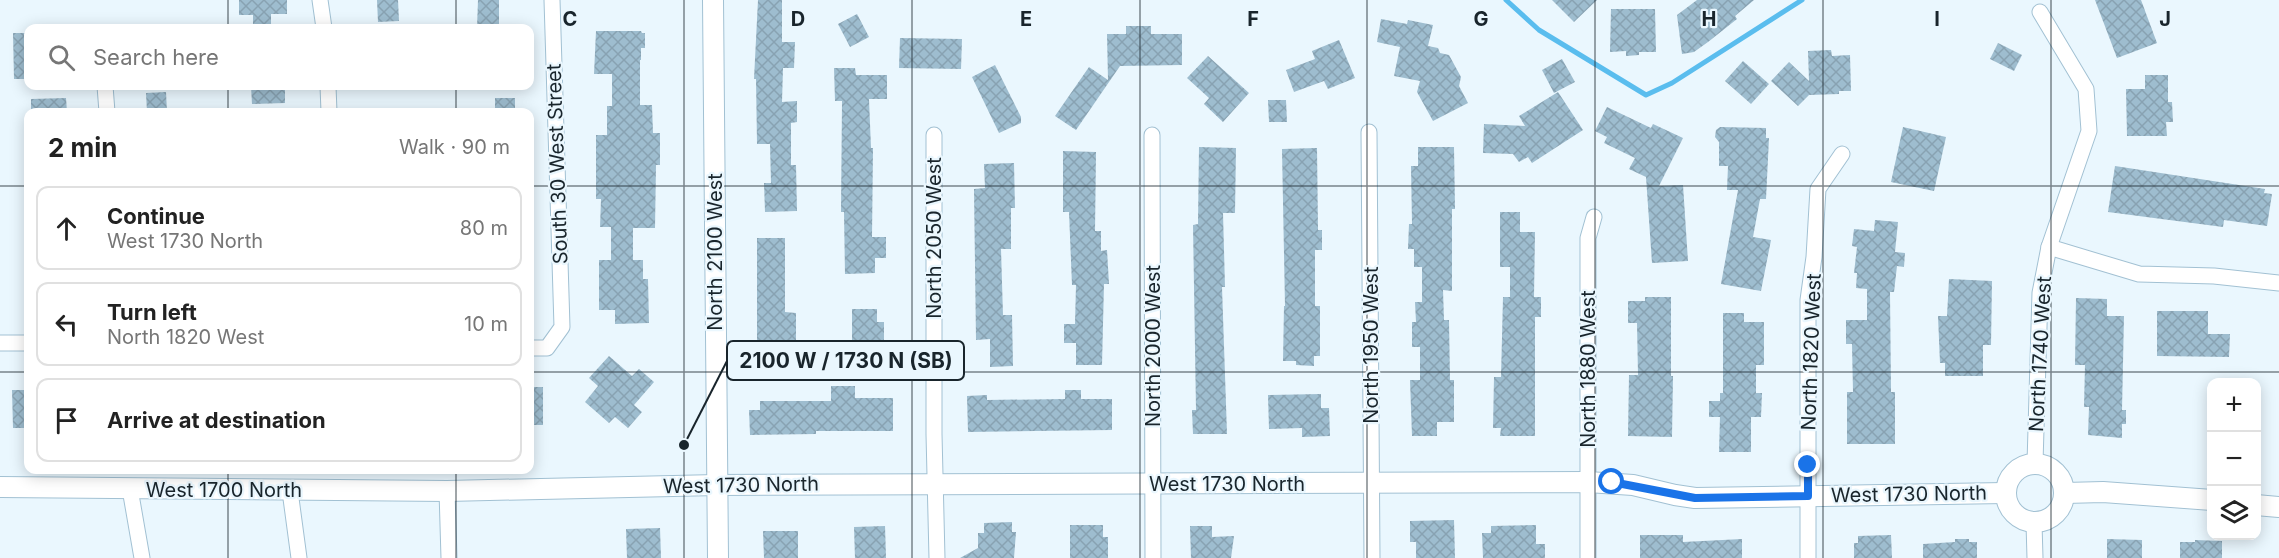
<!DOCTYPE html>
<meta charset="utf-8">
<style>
:root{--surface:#fff;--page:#f6f6f6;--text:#222;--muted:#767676;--line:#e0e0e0}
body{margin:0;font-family:Inter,sans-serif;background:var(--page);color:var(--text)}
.controls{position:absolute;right:18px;bottom:18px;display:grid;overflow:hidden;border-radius:12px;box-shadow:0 3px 15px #0003}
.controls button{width:54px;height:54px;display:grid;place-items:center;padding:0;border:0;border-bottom:2px solid var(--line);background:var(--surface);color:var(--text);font:30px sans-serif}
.stop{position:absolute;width:18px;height:18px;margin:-14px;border:4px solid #1a73e8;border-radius:50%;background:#fff}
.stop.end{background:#1a73e8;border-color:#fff;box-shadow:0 2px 6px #0008}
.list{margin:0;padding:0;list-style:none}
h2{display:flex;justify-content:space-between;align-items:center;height:78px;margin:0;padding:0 24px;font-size:26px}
h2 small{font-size:20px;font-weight:400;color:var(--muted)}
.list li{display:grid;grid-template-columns:39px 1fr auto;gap:18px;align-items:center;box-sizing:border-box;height:84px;margin:0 12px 12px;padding:0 12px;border:2px solid var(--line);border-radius:12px}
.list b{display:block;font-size:22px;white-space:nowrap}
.list p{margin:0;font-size:20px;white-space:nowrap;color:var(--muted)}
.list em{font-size:20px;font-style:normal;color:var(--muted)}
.icon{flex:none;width:33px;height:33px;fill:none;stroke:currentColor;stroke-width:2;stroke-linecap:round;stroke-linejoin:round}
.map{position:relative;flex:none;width:2279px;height:558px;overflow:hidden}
.search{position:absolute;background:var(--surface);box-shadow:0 3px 15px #0003;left:24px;top:24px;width:510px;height:66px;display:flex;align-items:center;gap:15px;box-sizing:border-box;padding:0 21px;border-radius:12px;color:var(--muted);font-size:22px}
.panel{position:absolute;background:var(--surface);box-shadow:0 3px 15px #0003;left:24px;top:108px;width:510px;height:366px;border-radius:12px}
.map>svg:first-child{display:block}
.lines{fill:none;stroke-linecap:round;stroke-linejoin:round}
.stream{stroke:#5abdee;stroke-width:5}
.building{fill:url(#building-cross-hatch)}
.minor-casing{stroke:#a2c1d3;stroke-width:17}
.tertiary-casing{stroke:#a2c1d3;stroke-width:22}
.minor{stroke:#fff;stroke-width:15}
.tertiary{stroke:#fff;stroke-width:20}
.route{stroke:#1a73e8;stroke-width:8}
.grid{fill:none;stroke:#19252c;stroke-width:1.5;stroke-opacity:0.55}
.labels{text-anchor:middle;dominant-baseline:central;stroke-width:4.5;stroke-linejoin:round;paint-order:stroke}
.street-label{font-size:20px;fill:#19252c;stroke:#eaf7fe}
.grid-label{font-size:20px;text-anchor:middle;font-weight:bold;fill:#19252c;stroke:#eaf7fe;stroke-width:4.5;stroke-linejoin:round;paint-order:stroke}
.leader{fill:none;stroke:#19252c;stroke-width:2}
.callout-dot{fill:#19252c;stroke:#eaf7fe;stroke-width:2}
.callout{fill:#eaf7fe;stroke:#19252c;stroke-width:2}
.callout-label{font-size:21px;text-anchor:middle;font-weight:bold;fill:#19252c}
</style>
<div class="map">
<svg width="2279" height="558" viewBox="0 0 2279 558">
<defs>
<pattern id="building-cross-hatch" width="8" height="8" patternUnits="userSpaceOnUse" patternTransform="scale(1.5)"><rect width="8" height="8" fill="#9ebdcf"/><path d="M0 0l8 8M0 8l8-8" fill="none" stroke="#88a2b2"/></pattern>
</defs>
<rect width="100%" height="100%" fill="#eaf7fe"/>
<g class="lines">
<path class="stream" d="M1506,0l33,30 107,65 26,-12 130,-83"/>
</g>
<g class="building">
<path d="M239,0h48v14h-16v11h-18v-10h-14z"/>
<path d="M377,0h21l1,21 -21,1z"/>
<path d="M478,0h21v28h-22z"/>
<path d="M758,0h24v42h13l-1,26h-11l-1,34 15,-1v21l-6,1v42h5l1,46 -32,1 -1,-29h7l-1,-39h-13l-1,-65h-2z"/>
<path d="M1552,0h45l-23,22z"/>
<path d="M1697,0h57l-19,16 2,3 -29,23 -14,10 -12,2 -5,-39z"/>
<path d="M2095,0h46l16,43 -40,15z"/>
<path d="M1611,9h44l1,43h-17v3l-13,1v-5l-16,1z"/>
<path d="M857,14l12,23 -19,10 -12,-23z"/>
<path d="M1381,19l26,5 1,-4 25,5 -5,21 10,2 2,5 9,2 12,22 -2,9 9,17 -35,18 -16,-29 3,-11 -26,-5 6,-29 -23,-5z"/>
<path d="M1126,26h25v8h31v31l-62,1 -44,64 -21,-14 34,-49 19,13 -1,-46h19z"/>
<path d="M596,31h45l1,2h3v15h-4v12h-1v45h12l1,28h7v32h-4l-1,63h-22v32h10v19h5l1,44 -34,1v-14h-16v-50h12v-33h-11l1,-28h-5v-64h11v-29h5v-32h-18z"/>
<path d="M13,33h15v46h-14z"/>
<path d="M900,38l62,1 -1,30 -62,-1z"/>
<path d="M1339,40l16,38 -27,11 -4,-8 -30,11 -8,-22 29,-11 -3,-8z"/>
<path d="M1998,43l24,12 -8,16 -24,-12z"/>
<path d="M1831,50l1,6 18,-1 1,36h-12v3l-30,1 -11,11 -27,-25 18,-19 20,19 -1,-30z"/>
<path d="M1208,56l41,37 -26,29 -19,-18 5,-6 -22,-20z"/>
<path d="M1562,59l13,23 -21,11 -12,-23z"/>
<path d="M1743,61l26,23 -18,20 -26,-23z"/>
<path d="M995,65l26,52v6l-22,10 -27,-56z"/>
<path d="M834,68h21l1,7h31v24h-18l2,49h2l-1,89h14v21h-11v15l-30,1 -1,-62h-3l1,-111h-7z"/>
<path d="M2145,75h23v27h4l1,20h-7l1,14h-40l-1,-47h19z"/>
<path d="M251,86h34v17l-33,1z"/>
<path d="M166,92l1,20h-20l-1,-19z"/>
<path d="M1558,92l25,38 -51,33 -4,-6 -9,5 -6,-8 -30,-1 1,-29 41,2 -6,-10z"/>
<path d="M66,98l1,14h-36v-13z"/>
<rect x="495" y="98" width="20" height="14"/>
<path d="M1268,100h18l1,22h-18z"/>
<path d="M1607,107l44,21 2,-4 30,14 -24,48 24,-1 5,76 -36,2 -6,-86 -17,-8 6,-11 -31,-15 3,-6 -12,-6z"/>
<path d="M1720,127l46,1v10h3l-3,61h-6l-7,38 18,3 -10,51 -40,-7 17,-94h-11l1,-24h-9v-24l-4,-5 1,-7z"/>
<path d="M1903,127l43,10 -12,54 -43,-9z"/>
<path d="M1199,147l37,1 -1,65h-12l2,74h-3l5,147h-34l-1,-24h4l-3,-185 5,-1z"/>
<path d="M1418,147h36l1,62h-3v82l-9,-1 1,30h5l1,60h4v42h-17v14h-25l-2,-56h10v-33h-8v-25h4l-1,-20h7v-35h-8v-18h-6l1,-25h3l-1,-58h7z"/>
<path d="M1317,148l1,82h4v20h-7v56h5v50h-6v10l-18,-1v-4h-13l1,-55h1l-3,-157z"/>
<path d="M1063,151l33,1 -1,79h6v20l6,-1 2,34h-5l-2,81h-26v-22h-12v-19h11l1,-39h-4l-3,-73h-6z"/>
<path d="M1014,163l1,45h-4v41h-10l2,66h9l1,51 -23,1v-28l-14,1 -2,-151 11,-1 -1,-24z"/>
<path d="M2115,166l150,23 -1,4 8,1 -5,32 -43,-6 -1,7 -115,-15z"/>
<path d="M1500,212h20v20h15l-1,65h7v20h-6v119h-35l1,-8h-8l1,-51h7l2,-80h7v-30h-10z"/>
<path d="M1875,220l23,2 -3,30 10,1 -1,14 -7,-1 -3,26h-4l1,100h4v52h-48v-52h6l-1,-48h-6v-24h21v-31l-11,-1 1,-15h-3l3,-26 -5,-1 2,-17 20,2z"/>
<path d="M757,238h28v74l11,1v39h-4v17h-24v-18h-11z"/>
<path d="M1949,279l43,2 -1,64h-8v31h-38v-13h-5l-2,-47h9z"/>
<path d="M1645,297h26v79h2l-1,61 -44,-1 1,-61h9l-1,-52h-9v-22h17z"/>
<path d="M2076,298l31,1v17h17l-2,94h4v14h-4v14l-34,-3 1,-28h-5l1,-42h-10z"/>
<path d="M852,309h25v13h7v34h-32z"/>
<path d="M2157,311h51v23h22l-1,23 -72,-1z"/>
<path d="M1723,313h21v9h20v43h-8v28h6l-1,24h-10v35h-32l1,-35h-11v-16h11v-8h3z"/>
<path d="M609,356l23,20 7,-7 15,13 -20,23 8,7 -14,16 -13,-11 -6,6 -24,-21 13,-16 -9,-8z"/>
<path d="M831,386h24v12h38v33h-77v3l-66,1 -1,-25h11v-9h71z"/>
<rect x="530" y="387" width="13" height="38"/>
<path d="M12,390h16v38h-15z"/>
<path d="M1065,390h16v9h31v31l-144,2 -1,-36 20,-1v5l78,-1z"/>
<path d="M1321,394v14h8l1,28 -28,1v-9l-33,1 -1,-34z"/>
<path d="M1454,520l1,38h-39v-16h-6v-21z"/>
<path d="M1012,522v10h4l-2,26h-54l18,-10v-15h6v-10z"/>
<path d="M1070,525h33v12h5v21h-38z"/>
<path d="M1536,525v19h9v14h-62l-1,-25h9v-7z"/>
<path d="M885,526l1,32h-31l-1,-31z"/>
<path d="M1190,526h22v11l22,-1 -3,22h-40z"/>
<path d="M660,528l1,30h-34l-1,-29z"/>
<path d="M763,531h35v27h-34z"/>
<path d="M1640,535h43v7l59,-3v19h-102z"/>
<path d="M1891,535l1,23h-38v-15h4v-7z"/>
<path d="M1955,539h14v3h8v16h-54v-14l32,-2z"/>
<path d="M2107,539l35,1v18h-35z"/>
<path d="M2195,540l27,1v17h-42v-16h15z"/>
</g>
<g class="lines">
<defs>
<g id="minor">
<path d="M320,0l4,28"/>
<path d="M105,86l2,26"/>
<path d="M328,86l1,26"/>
<path d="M1369,132l3,426"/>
<path d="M934,135v299l3,124"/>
<path d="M1152,135l1,423"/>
<path d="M2049,247l90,27 75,2 65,7"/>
<path d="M0,343h28"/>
<path d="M530,348h17l15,-21 -10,-327"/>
<path d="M2035,463l5,-170 9,-46 40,-116 -3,-42 -46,-77"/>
<path d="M130,489l12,69"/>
<path d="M290,491l9,67"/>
<path d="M447,491l2,67"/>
<path d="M2034,523l1,35"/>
<path d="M1588,558v-320l6,-21"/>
<path d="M1808,558v-258l6,-43 4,-68 24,-35"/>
</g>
<g id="tertiary">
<path d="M713,0l5,558"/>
<circle cx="2035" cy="493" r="29"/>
<path d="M0,487l447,4 270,-6 871,-3 45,3 42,10 20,3 310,-5"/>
<path d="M2065,493l38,-1 109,8"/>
<path d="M2256,505l23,2"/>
</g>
</defs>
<use href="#minor" class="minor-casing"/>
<use href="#tertiary" class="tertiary-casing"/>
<use href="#minor" class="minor"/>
<use href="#tertiary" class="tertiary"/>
</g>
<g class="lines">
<path class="route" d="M1612,482l83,16 113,-2v-31"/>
</g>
<path class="grid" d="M228,0v28M456,0v28M684,0v558M912,0v558M1140,0v558M1367,0v558M1595,0v558M1823,0v558M2051,0v558M228,86v26M456,86v26M0,186h28M530,186h1749M0,372h28M530,372h1749M228,470v88M456,470v88"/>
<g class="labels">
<g class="street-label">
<text transform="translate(557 164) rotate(-92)">South 30 West Street</text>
<text transform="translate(934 238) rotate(-90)">North 2050 West</text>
<text transform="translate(715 252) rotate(-90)">North 2100 West</text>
<text transform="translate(1371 345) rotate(-90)">North 1950 West</text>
<text transform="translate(1153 346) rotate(-90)">North 2000 West</text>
<text transform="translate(1811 352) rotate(-88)">North 1820 West</text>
<text transform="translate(2040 354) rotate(-87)">North 1740 West</text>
<text transform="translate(1588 369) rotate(-90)">North 1880 West</text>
<text x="1227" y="484">West 1730 North</text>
<text transform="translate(741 485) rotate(-1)">West 1730 North</text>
<text x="224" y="490">West 1700 North</text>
<text transform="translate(1909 494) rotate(-1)">West 1730 North</text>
</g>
</g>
<g class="grid-label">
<text x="570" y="26">C</text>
<text x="798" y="26">D</text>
<text x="1026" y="26">E</text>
<text x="1253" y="26">F</text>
<text x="1481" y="26">G</text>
<text x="1709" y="26">H</text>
<text x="1937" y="26">I</text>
<text x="2165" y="26">J</text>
</g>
<path class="leader" d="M684 445L727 361"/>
<circle class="callout-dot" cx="684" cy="445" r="6"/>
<rect class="callout" x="727" y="341" width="237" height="39" rx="6"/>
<g class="callout-label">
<text x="846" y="368">2100 W / 1730 N (SB)</text>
</g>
</svg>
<div class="controls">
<button>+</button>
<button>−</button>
<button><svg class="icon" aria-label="layers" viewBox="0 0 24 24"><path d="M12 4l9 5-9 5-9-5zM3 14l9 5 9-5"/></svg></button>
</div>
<div class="stop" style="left:1612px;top:482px"></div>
<div class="stop end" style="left:1808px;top:465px"></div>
<div class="search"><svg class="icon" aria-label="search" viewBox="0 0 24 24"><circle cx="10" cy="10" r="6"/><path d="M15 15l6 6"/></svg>Search here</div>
<section class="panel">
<h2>2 min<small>Walk · 90 m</small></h2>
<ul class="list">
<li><svg class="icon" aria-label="ahead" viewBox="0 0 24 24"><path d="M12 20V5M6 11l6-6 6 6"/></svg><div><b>Continue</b><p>West 1730 North</p></div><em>80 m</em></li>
<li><svg class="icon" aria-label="left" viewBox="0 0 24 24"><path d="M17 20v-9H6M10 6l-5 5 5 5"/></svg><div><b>Turn left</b><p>North 1820 West</p></div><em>10 m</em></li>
<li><svg class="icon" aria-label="arrive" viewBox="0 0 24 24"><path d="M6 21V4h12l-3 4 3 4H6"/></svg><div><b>Arrive at destination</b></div></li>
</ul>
</section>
</div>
